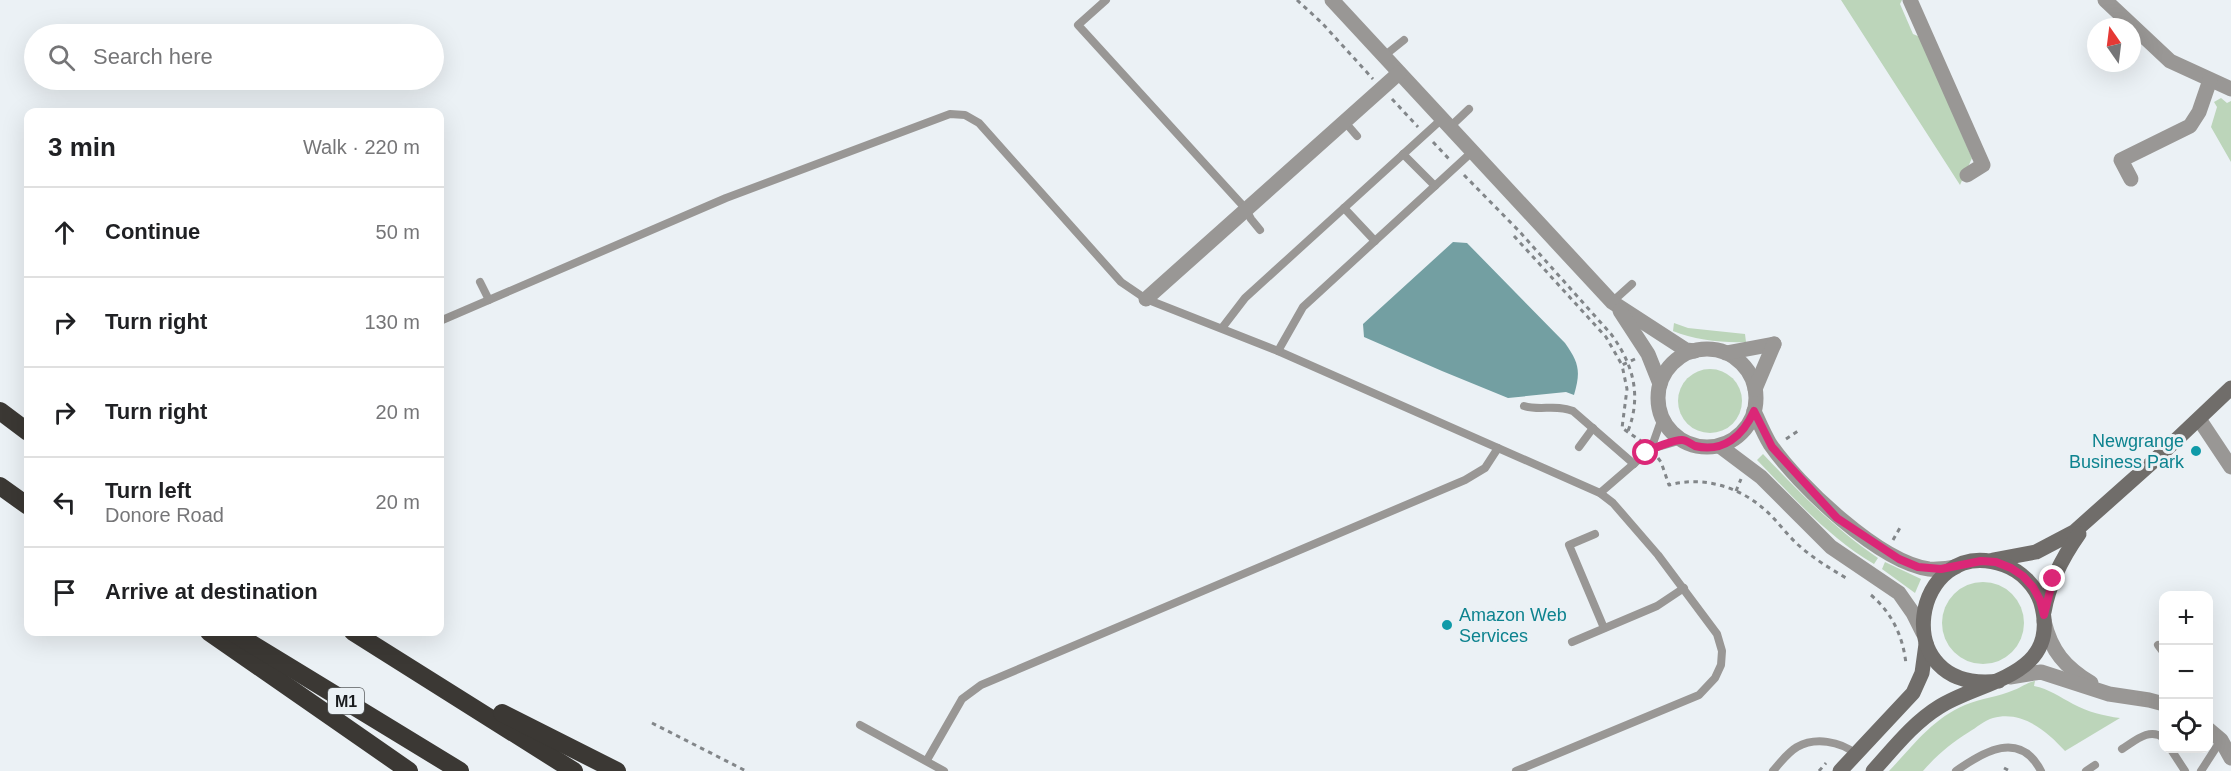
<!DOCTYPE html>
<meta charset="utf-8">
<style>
:root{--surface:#fff;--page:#f6f6f6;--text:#202124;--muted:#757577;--line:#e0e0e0}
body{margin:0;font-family:Helvetica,sans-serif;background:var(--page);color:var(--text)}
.controls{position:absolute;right:18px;bottom:18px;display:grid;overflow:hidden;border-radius:12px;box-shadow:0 6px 24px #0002}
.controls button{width:54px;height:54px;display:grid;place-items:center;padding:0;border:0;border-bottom:2px solid var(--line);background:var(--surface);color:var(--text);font:30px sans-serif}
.compass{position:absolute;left:2087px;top:18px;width:54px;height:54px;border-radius:50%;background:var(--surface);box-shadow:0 6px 24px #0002;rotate:346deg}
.stop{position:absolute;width:18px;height:18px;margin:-14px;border:4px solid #db2777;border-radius:50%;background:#fff}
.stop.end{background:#db2777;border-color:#fff;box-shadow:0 2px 6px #0008}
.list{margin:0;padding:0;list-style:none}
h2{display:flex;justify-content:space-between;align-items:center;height:78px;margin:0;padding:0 24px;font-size:26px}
h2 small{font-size:20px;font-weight:400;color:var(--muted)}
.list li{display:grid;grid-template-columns:39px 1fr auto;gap:18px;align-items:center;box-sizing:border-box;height:90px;padding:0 24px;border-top:2px solid var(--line)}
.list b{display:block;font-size:22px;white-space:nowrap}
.list p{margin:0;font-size:20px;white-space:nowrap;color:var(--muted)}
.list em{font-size:20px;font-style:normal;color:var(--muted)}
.icon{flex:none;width:33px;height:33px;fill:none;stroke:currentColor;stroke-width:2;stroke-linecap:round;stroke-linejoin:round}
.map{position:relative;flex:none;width:2231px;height:771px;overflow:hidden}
.search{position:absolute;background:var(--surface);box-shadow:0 6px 24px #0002;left:24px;top:24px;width:420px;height:66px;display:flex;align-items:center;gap:15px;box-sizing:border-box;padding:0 21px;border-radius:33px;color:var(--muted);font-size:22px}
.panel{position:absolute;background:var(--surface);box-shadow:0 6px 24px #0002;left:24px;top:108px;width:420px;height:528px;border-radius:12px}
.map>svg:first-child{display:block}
.green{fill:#bcd5ba}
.water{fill:#739fa2}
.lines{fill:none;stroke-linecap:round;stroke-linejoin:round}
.path{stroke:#828689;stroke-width:3;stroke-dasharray:4.5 4.5;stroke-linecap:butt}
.lane{stroke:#999795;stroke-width:8}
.street{stroke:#999795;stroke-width:15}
.secondary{stroke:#706d6a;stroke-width:15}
.highway{stroke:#3b3834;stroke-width:18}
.route{stroke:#db2777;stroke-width:8}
.culture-dot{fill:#0f9aa8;stroke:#ebf1f5;stroke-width:2}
.labels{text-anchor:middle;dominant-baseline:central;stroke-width:6;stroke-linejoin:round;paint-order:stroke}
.shield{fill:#ebf1f5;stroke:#595c5e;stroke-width:1.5}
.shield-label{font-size:16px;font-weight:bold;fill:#1a1c1e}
.culture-label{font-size:18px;fill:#0d838f;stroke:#ebf1f5;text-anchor:end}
</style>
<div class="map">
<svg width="2231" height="771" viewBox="0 0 2231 771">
<rect width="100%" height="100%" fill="#ebf1f5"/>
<g class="green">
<path d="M1841,0h61l-2,4 13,30 7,3 52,121 -12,27z"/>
<path d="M2221,98l6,5 4,-2v61l-20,-35 6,-20 -3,-5z"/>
<path d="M1674,323l14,5 57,6 1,8c-23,1 -52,-2 -73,-11z"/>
<circle cx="1710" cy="401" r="32"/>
<path d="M1763,454c36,38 72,75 115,104l-4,6c-46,-27 -80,-66 -117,-104z"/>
<path d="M1885,562l36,17 -6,14 -33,-24z"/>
<circle cx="1983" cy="623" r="41"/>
<path d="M2035,681l-1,5c15,3 26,11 39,18 15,8 31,12 47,14l-55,33c-18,-20 -43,-41 -72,-33 -8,2 -17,10 -24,14 -19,12 -31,22 -46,39h-34c24,-25 43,-52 76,-66 16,-7 34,-8 49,-15 8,-3 12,-7 21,-9z"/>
</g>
<path class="water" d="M1453,242l14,1 98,100c14,20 16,28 9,52l-8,-3 -58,6 -66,-27 -78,-34 -1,-13z"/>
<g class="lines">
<g class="path">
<path d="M1297,0l25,23 51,56"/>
<path d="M1392,99l26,28"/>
<path d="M1433,142l16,17"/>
<path d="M1464,175l55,56 92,103c22,30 31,61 17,97"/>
<path d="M1514,236l92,101 16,28"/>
<path d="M1635,359l-13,6 5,24 -5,39 19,13"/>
<path d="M1786,439l12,-8"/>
<path d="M1658,458l3,4 8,23c33,-9 69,1 95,24 14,12 24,28 39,40 13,11 28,20 43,29"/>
<path d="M1736,491l5,-12"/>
<path d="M1893,540l8,-14"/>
<path d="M1871,595c21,18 32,41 35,69"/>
<path d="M652,723l94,48"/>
<path d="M2004,768l6,3"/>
<path d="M1819,771l7,-8"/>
</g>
<g class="lane">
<path d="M1106,0l-28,25 167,183 6,11 9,11"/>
<path d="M1384,56l20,-16"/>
<path d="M1344,121l13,15"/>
<path d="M1450,127l19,-18"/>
<path d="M1403,154l32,32"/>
<path d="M1344,208l31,33"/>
<path d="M480,282l9,18"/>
<path d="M1612,302l20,-18"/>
<path d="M440,321l286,-123 224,-84 15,1 14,8 142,159 25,17 132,52 322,142 13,10 45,52 59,79 5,17 -1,14 -6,13 -16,17 -183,76"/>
<path d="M1222,328l23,-30 198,-180"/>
<path d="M1278,351l25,-44 170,-156"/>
<path d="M1524,406c16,5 32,-2 49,5l61,53"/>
<path d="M1662,418l-11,31 31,-9"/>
<path d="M1579,447l14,-19"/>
<path d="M1600,493l51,-44"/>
<path d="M1595,534l-26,11 35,83"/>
<path d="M1572,642l85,-36 27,-18"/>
<path d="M2158,645l6,8"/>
<path d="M860,725l84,46"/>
<path d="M2170,748l15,23"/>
<path d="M2122,749c13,-8 27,-22 42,-11"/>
<path d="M927,760l35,-61 19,-14 484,-205 20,-12 13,-20"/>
<path d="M1773,771c7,-8 14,-18 24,-24 18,-10 43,-6 59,7"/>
<path d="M1956,771c28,-20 64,-41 85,0"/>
<path d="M2086,771l9,-6"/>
<path d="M2201,771l20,-31"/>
</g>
<g class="street">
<path d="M1332,0l280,302 74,48 9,1"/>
<path d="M1910,0l73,165 -16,10"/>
<path d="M2105,0l65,61 61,28"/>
<path d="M2131,179l-10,-19 69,-34 9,-14 11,-32"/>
<path d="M1146,299l253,-226"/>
<path d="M1620,311l28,43 12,30"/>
<circle cx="1707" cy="398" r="49"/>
<path d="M1726,353l48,-9"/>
<path d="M1755,389l19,-45"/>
<path d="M1754,411c5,11 10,23 16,33 28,41 109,118 159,125 9,1 19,-1 27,-2"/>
<path d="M2199,419l32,48"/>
<path d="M1721,447l40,30 70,70 68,46 14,20 10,20"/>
<path d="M2044,621c7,30 21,46 47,62"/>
<path d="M2010,677l31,-5 68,22 40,6 15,4"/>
<path d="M2208,729l13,11 10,18"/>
</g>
<g class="secondary">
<path d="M1993,560l43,-8 38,-20 82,-73 75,-71"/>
<path d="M2044,612c5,-29 18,-54 35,-78"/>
<path d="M1840,771l73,-78 9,-20 4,-29"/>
<path d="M1873,771c20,-22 40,-48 66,-64 42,-27 123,-30 102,-104 -5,-17 -20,-32 -37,-38 -92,-33 -120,130 -5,116"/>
</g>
<g class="highway">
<path d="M0,411l28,21"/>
<path d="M0,486l28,20"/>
<path d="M209,632l200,139"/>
<path d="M232,632l228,139"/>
<path d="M353,632l221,139"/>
<path d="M502,713l115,58"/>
</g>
</g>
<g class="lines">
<path class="route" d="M1646,453c6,-5 28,-13 36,-13 4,0 9,4 13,6 28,7 48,-10 59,-35l18,36 65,71 62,41 19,8 23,2 40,-8 15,1 15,6 12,8 10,11 7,13 4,15 9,-36"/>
</g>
<g class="culture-dot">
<circle cx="2196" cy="451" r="6"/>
<circle cx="1447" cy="625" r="6"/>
</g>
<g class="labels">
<rect class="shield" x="328" y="688" width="36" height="26" rx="4.5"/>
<g class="shield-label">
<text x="346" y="701">M1</text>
</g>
<g class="culture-label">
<text x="2184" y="441">Newgrange<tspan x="2184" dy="21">Business Park</tspan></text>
<text x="1459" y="615" text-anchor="start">Amazon Web<tspan x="1459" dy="21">Services</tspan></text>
</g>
</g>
</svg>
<div class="controls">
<button>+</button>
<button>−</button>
<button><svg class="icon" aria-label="locate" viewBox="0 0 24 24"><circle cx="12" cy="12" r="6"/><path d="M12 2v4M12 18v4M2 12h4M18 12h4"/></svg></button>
</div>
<svg class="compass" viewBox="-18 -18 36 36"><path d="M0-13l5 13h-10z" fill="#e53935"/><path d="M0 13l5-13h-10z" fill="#757577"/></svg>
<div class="stop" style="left:1646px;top:453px"></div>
<div class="stop end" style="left:2053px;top:579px"></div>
<div class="search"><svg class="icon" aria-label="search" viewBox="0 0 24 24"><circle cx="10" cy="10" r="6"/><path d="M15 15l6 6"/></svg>Search here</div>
<section class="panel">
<h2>3 min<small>Walk · 220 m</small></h2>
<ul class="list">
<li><svg class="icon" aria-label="ahead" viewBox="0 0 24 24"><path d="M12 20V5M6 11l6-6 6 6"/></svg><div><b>Continue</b></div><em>50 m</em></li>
<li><svg class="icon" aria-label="right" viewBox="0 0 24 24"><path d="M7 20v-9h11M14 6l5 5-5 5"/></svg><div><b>Turn right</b></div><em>130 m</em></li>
<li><svg class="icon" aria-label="right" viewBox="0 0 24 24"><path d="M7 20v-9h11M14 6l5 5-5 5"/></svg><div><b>Turn right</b></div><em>20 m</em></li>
<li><svg class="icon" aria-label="left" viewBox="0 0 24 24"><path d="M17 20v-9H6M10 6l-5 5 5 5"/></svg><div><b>Turn left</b><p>Donore Road</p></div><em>20 m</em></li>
<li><svg class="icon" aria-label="arrive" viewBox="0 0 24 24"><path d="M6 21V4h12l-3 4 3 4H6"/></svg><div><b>Arrive at destination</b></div></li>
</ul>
</section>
</div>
